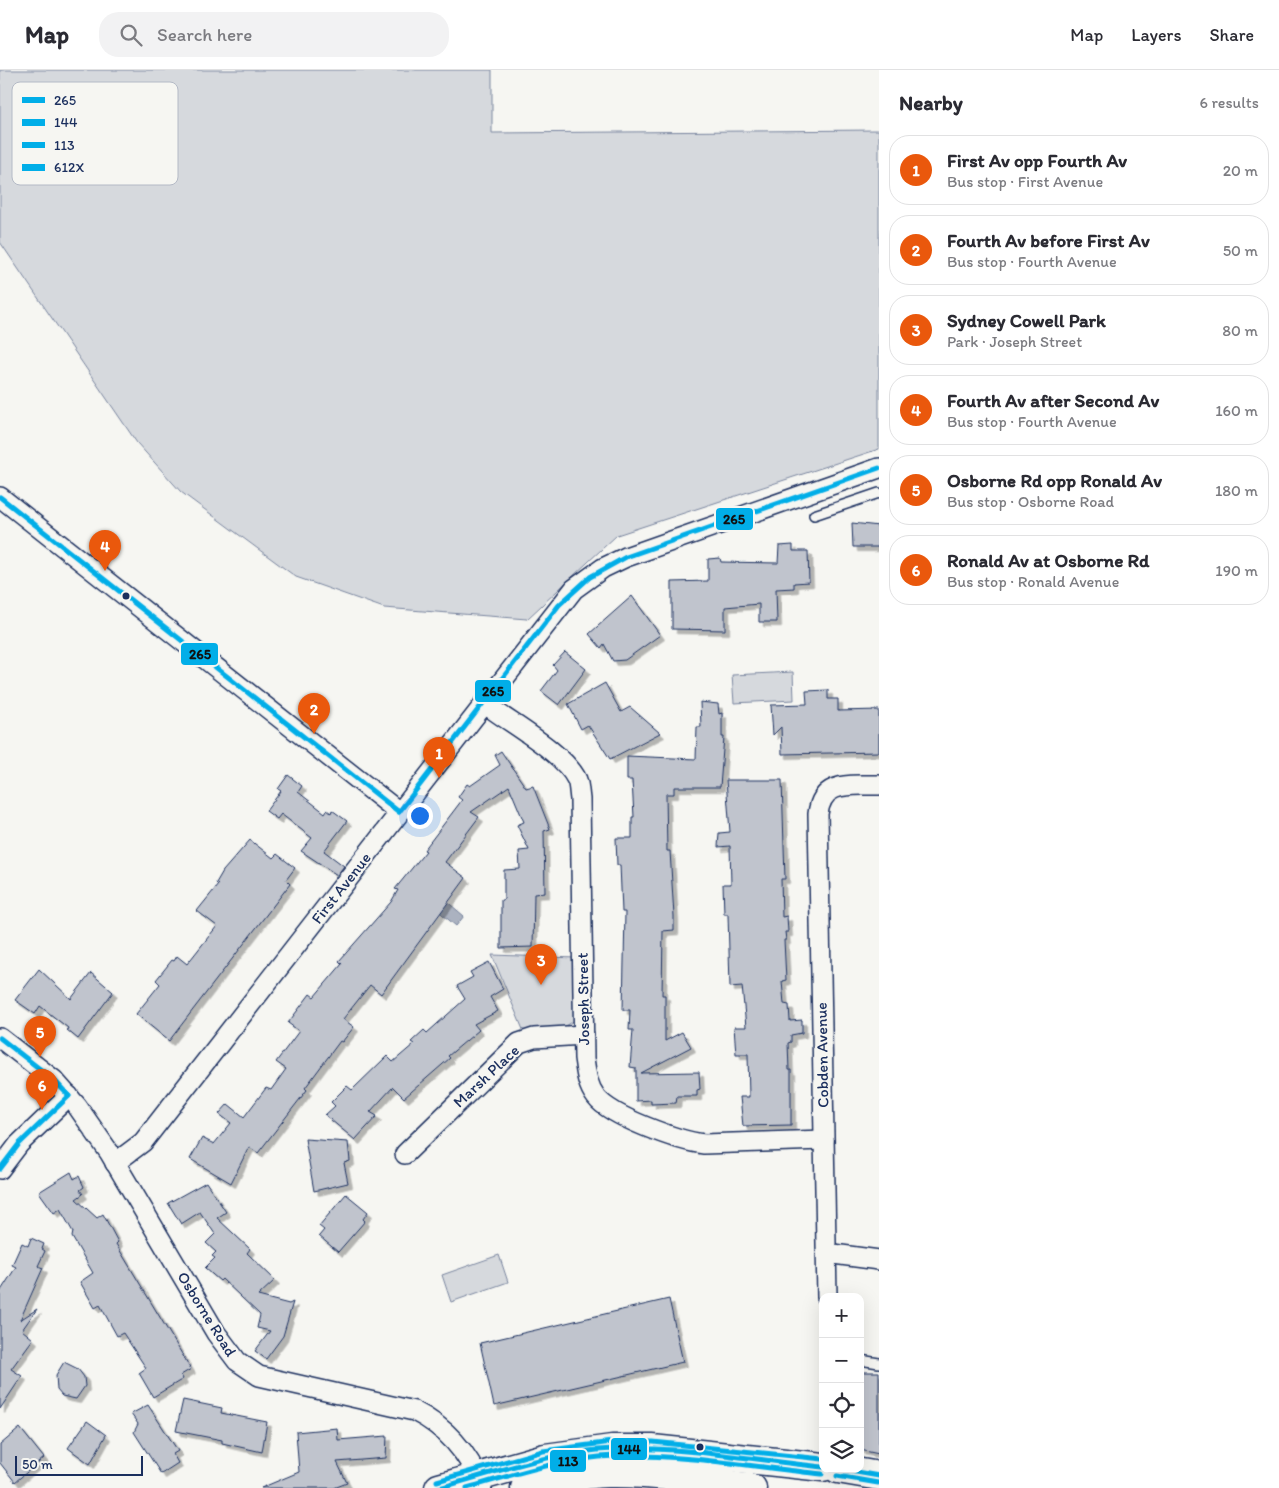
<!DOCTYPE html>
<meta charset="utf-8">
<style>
:root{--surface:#fff;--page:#f2f2f3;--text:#2b2b33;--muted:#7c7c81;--line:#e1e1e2;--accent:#ea580c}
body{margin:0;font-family:Itim,sans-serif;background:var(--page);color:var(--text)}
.controls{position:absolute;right:15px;bottom:15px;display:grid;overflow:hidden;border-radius:10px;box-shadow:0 5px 20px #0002}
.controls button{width:45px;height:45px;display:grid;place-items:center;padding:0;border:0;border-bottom:1px solid var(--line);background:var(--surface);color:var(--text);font:25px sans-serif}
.scale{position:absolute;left:15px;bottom:12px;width:128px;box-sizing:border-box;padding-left:5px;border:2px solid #1b2f5e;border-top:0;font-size:14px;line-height:18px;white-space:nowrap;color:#1b2f5e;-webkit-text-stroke:4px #f6f6f2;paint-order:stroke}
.you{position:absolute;left:419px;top:745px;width:18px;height:18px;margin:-12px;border:4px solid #fff;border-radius:50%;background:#1a73e8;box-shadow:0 0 0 8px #1a73e833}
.badge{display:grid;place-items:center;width:32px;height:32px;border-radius:50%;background:var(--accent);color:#fff;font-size:16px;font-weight:700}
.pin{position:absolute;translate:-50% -41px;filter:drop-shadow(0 1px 2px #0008)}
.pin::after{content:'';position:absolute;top:26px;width:18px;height:15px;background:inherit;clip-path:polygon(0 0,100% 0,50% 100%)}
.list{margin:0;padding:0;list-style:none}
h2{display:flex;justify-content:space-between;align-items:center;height:65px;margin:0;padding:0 20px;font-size:21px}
h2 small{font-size:16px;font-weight:400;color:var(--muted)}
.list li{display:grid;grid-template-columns:32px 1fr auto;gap:15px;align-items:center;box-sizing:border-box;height:70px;margin:0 10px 10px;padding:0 10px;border:1px solid var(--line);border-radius:20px}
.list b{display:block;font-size:19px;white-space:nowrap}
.list p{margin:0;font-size:16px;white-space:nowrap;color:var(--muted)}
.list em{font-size:16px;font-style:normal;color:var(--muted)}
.icon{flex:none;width:28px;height:28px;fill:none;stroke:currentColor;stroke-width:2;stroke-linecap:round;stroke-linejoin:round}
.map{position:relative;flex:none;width:879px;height:1418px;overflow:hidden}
header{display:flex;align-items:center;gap:30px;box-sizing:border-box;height:70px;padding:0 25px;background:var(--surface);border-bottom:1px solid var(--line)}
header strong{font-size:24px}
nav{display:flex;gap:28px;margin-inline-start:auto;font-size:18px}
.search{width:350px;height:45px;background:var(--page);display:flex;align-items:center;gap:12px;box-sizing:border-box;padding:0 18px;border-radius:20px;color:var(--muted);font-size:19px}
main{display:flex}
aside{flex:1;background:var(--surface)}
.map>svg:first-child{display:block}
.green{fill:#d6d9dd;stroke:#78849e}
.water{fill:#abb2c0;stroke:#717e99}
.building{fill:#c0c4cd;stroke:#1b2f5e;filter:url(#shadow)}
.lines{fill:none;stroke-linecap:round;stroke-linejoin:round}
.lane-casing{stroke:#1b2f5e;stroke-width:12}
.street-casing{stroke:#1b2f5e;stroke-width:22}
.primary-casing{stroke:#1b2f5e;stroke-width:31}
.lane{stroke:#f6f6f2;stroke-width:9}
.street{stroke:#f6f6f2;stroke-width:19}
.primary{stroke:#f6f6f2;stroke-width:28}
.bus-1-casing{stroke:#f6f6f2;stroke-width:9}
.bus-2-casing{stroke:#f6f6f2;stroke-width:9}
.bus-3-casing{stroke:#f6f6f2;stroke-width:9}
.bus-4-casing{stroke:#f6f6f2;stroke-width:9}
.bus-1{stroke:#01aee8;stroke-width:5}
.bus-2{stroke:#01aee8;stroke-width:5}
.bus-3{stroke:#01aee8;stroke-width:5}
.bus-4{stroke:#01aee8;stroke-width:5}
.bus-dot{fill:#1b2f5e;stroke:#f6f6f2;stroke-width:2}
.labels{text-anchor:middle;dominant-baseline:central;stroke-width:4;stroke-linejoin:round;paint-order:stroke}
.street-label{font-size:16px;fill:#1b2f5e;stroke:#f6f6f2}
.key{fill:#f6f6f2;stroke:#b4bac6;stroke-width:1}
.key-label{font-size:14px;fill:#1b2f5e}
.line-badge{stroke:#f6f6f2;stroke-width:2}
.pale-badge-label{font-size:14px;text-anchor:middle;font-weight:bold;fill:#111}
</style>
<header>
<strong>Map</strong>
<div class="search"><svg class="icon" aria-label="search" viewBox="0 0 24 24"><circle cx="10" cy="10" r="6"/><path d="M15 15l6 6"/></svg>Search here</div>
<nav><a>Map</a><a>Layers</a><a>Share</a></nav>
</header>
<main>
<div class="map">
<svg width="879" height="1418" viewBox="0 0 879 1418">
<defs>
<filter id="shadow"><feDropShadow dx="4.5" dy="4.5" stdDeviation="0" flood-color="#0004"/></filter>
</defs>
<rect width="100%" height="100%" fill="#f6f6f2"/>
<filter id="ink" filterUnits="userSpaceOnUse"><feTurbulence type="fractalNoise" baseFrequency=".02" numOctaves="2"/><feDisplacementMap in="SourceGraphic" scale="10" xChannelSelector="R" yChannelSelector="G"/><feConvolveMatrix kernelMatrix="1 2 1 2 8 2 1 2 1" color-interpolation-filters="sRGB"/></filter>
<g filter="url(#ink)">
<g class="green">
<path d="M0,0h492v63l387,-3v319l-262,86 -90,84 -143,-11 -88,-31 -115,-85 -44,-49 -137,-201z"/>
<path d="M793,602l1,28 -60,3 -2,-28z"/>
<path d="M492,885l84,3 -1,61c-11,13 -35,11 -51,13z"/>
<path d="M499,1185l9,27 -57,20 -9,-27z"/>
</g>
<path class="water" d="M444,829l20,17 -8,10 -20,-17z"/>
<g class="building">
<path d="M852,453l27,3v21h-26z"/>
<path d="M793,475v6h15l1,31 -15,1v5l-18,1 1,33h-18v-18l-34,3v23l-53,-1v-47l36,-1v-22l12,-1 1,4 57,1 1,-17z"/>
<path d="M632,526l28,39 -35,25 -12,1 -9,-17 -3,4 -12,-14z"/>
<path d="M565,582l21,17 -27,36 -18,-14 16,-21 -4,-5z"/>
<path d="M605,613l16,29 9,-5 30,26 -50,26 -22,-34 -7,4 -13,-25z"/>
<path d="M828,620v9h10v12l41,-1v42l-97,2 -1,-27 -8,8 -2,-30 36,-1 -1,-13z"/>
<path d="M700,632l18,2 1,10 3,-1v24h2l-4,50h-46v7h-8l1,57h3l4,65v14l-11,1 -1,64h3v46l17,-9 9,15 -50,26 58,-1 1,17 -3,1v6h-20l-1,7 -25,1v-4l-15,1v-33l-6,-1 3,-37h-4l1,-20h-7l2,-98h-3l-2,-47h-3l-1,-27h16v-21h2l-2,-37h-5v-24l69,3 1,-32h4z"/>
<path d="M501,681l25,37 7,-2 17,43 -6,2 1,62 -11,1 -1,53 -32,1v-48h3v-30l16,-1 -1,-18 10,-1 -12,-25 7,-3 -15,-36 -38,26 8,5 -34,45 21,16 -85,116 -11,-9 -27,34 11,8 -12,15 -2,-1 -35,47 2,2 -49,63 -9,-6 -18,36 -41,-24 12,-21 12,6 17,-21 -12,-9 9,-10 16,13 22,-29 5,2 15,-21 -10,-7 23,-31 -11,-8 22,-29 4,3 28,-33 -3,-3 52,-59 7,-12 -3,-1 31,-38 -2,-1 38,-50 -4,-3 9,-13 3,2 30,-21 -5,-10z"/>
<path d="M288,705l14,11 -4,6 27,21 2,-3 4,3 1,-3 15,11 -23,30 20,15 -7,9 -36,-24 11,-13 -31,-24 -4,5 -11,-8 15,-20 -3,-2z"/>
<path d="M726,710h56l3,99h-4l1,38 5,-1 1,16h-3l1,8h-2l2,40 -4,1 2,23 5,1 1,16 12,-1v13l-11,2v7l-3,1 1,27h2v55l-48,1 -3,-29h9l-1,-43h-12l-2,-27h12l-4,-41 -12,1 -2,-73h-4l-1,-30h8l-1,-38 -12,1 1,-14 11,-1z"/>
<path d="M250,770l23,18 4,-4 18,14 -9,12 4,4 -121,157 -33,-27 24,-30 -4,-4 16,-20 2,1 3,-5 10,8 30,-38 -20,-15 21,-26 -2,-2 7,-12z"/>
<path d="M489,892l14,27 -13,8 8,14 -24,13 5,6 -31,26 2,2 -46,40 -11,-11 -23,25 7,4 -22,24 -30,-25 10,-9 -4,-4 16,-16 5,4 35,-34 6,6 21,-18 -3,-2 13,-12 3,3 38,-34 -8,-13 16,-9 -3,-5z"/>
<path d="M39,899l32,30 20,-26 22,19 -35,47 -11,-9 1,-2 -28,-22 -5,8 -20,-14z"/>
<path d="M305,1069l43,3 2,19 -6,2 4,20 -34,8z"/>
<path d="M71,1102l3,7 5,-3 5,11 -4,3 3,4 -7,5 21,19 6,-4 15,28 -2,2 75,125 -10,6 2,4 -30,18 -14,-24 7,-5 -23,-35 -6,3 -17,-31 -5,3 -15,-26 13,-9 -21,-36 1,-5 -13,-23 -6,4 -15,-21z"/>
<path d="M206,1112l20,30 -9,6 33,31 -3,4 28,27 -17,16 31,8 4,-2 -10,34 -17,23 -11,-8 15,-20 -13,-3 3,-13 -38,-36 -2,2 -15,-13 10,-10 -3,-2 4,-4 -10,-9 9,-9 -15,-22 -19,12 -13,-21z"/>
<path d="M346,1124l22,18 -5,7 2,2 -27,31 -19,-16 5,-6 -5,-4z"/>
<path d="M31,1168l13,6 -2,5 3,2 -7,15 5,2 -23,52 17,-11 -15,21 11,9 -22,30 11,7 -22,33v-117l16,-25 -4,-2 10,-22 6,3z"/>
<path d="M669,1229l14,63 -189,44 -14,-63z"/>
<path d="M64,1292l14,7 6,8 1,9 -9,13 -14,-3 -5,-6 -1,-15z"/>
<path d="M860,1302h19v82l-19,-4z"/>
<path d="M183,1330l39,8 -1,5 46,9 -5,30 -40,-9v-3l-46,-9z"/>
<path d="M148,1335l30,46 -5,3 5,9 -17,11 -27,-42 4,-8 -7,-10z"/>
<path d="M87,1351l19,14 -16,29 -22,-16z"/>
<path d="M20,1358l24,30 -29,24 -15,-19v-18z"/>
<path d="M337,1358l1,12 49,-4 -1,22 -49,4 10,21 -13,5h-73l38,-16 -3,-40z"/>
</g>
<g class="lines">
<defs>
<g id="lane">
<path d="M814,445l65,-22"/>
<path d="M860,1290l19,3"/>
</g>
<g id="street">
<path d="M0,427l399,315"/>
<path d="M484,633c25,20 80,49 93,77 2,5 2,13 3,19l4,259c2,14 3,27 12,39 15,20 83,44 108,47l120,-4"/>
<path d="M0,968l54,42 23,26 32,46 107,181 21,28 22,15 155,35c32,16 55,43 68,76"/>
<path d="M405,1084l114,-111 15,-5 50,-3"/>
<path d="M115,1093l28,-21 431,-553 29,-21 23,-11 253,-89"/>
<path d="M0,1099l19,-25 50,-48"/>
<path d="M826,1183l53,7"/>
<path d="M827,1227l-9,-483c4,-35 34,-28 61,-29"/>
</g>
<g id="primary">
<path d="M838,1399l41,7"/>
<path d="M439,1418l106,-30 67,-9h40l171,18"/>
<path d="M525,1418c27,-7 55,-14 83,-15 48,-1 96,8 144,15"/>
</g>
</defs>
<use href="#lane" class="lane-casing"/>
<use href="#street" class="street-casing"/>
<use href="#primary" class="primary-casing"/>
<use href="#lane" class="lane"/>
<use href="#street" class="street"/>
<use href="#primary" class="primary"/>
<defs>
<g id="bus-1">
<path d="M0,427l399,315"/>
<path d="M399,742l160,-207 31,-28 36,-20 253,-89"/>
<path d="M0,968l54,42 15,16"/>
<path d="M0,1099l19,-25 50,-48"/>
</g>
<g id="bus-2">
<path d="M839,1399l40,7"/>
<path d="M439,1418c57,-16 115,-37 175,-39 69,-3 140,11 209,18"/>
</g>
<g id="bus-3">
<path d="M837,1406l41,7"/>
<path d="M467,1418c48,-14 97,-30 148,-32 68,-2 139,11 207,18"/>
</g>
<path id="bus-4" d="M437,1411l106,-30 69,-9h41l170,17"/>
</defs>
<use href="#bus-1" class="bus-1-casing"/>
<use href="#bus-2" class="bus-2-casing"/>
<use href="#bus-3" class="bus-3-casing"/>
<use href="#bus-4" class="bus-4-casing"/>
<use href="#bus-1" class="bus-1"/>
<use href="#bus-2" class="bus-2"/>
<use href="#bus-3" class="bus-3"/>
<use href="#bus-4" class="bus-4"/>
</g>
</g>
<g class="bus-dot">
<circle cx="126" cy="526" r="4.5"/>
<circle cx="700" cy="1377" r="4.5"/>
</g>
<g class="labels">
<g class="street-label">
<text transform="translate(341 818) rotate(-52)">First Avenue</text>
<text transform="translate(583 929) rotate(-91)">Joseph Street</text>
<text transform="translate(822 985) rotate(-91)">Cobden Avenue</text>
<text transform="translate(486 1006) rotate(-43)">Marsh Place</text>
<text transform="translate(207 1244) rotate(58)">Osborne Road</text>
</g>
</g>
<rect x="12" y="12" width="166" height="103" rx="8" class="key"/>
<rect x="22" y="27" width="23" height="6" fill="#01aee8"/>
<rect x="22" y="49" width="23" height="7" fill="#01aee8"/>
<rect x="22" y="72" width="23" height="6" fill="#01aee8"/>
<rect x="22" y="94" width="23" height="7" fill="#01aee8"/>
<g class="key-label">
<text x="54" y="35">265</text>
<text x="54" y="57">144</text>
<text x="54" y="80">113</text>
<text x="54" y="102">612X</text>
</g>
<g class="line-badge">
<rect x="715" y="437" width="39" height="24" rx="5" fill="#01aee8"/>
<rect x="180" y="572" width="39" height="24" rx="5" fill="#01aee8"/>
<rect x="474" y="609" width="38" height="24" rx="5" fill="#01aee8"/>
<rect x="610" y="1367" width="38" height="24" rx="5" fill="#01aee8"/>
<rect x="549" y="1379" width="38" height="24" rx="5" fill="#01aee8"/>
</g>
<g class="pale-badge-label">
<text x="734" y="454">265</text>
<text x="200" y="589">265</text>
<text x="493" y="626">265</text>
<text x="629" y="1384">144</text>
<text x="568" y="1396">113</text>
</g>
</svg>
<div class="controls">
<button>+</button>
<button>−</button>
<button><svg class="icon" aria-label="locate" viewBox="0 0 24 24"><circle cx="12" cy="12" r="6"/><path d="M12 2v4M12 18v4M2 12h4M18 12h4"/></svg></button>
<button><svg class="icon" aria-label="layers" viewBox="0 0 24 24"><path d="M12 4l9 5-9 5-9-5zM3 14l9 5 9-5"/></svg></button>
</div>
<div class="scale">50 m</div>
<div class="you"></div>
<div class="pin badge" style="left:439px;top:708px">1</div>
<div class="pin badge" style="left:314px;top:664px">2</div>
<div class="pin badge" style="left:541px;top:915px">3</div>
<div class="pin badge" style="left:105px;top:501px">4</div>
<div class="pin badge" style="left:40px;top:987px">5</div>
<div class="pin badge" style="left:42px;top:1040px">6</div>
</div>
<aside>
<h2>Nearby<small>6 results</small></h2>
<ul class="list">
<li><span class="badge">1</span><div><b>First Av opp Fourth Av</b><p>Bus stop · First Avenue</p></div><em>20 m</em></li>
<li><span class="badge">2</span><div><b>Fourth Av before First Av</b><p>Bus stop · Fourth Avenue</p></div><em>50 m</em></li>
<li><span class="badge">3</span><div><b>Sydney Cowell Park</b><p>Park · Joseph Street</p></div><em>80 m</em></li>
<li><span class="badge">4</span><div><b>Fourth Av after Second Av</b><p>Bus stop · Fourth Avenue</p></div><em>160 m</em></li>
<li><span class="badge">5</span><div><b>Osborne Rd opp Ronald Av</b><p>Bus stop · Osborne Road</p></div><em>180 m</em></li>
<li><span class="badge">6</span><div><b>Ronald Av at Osborne Rd</b><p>Bus stop · Ronald Avenue</p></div><em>190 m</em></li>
</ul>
</aside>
</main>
